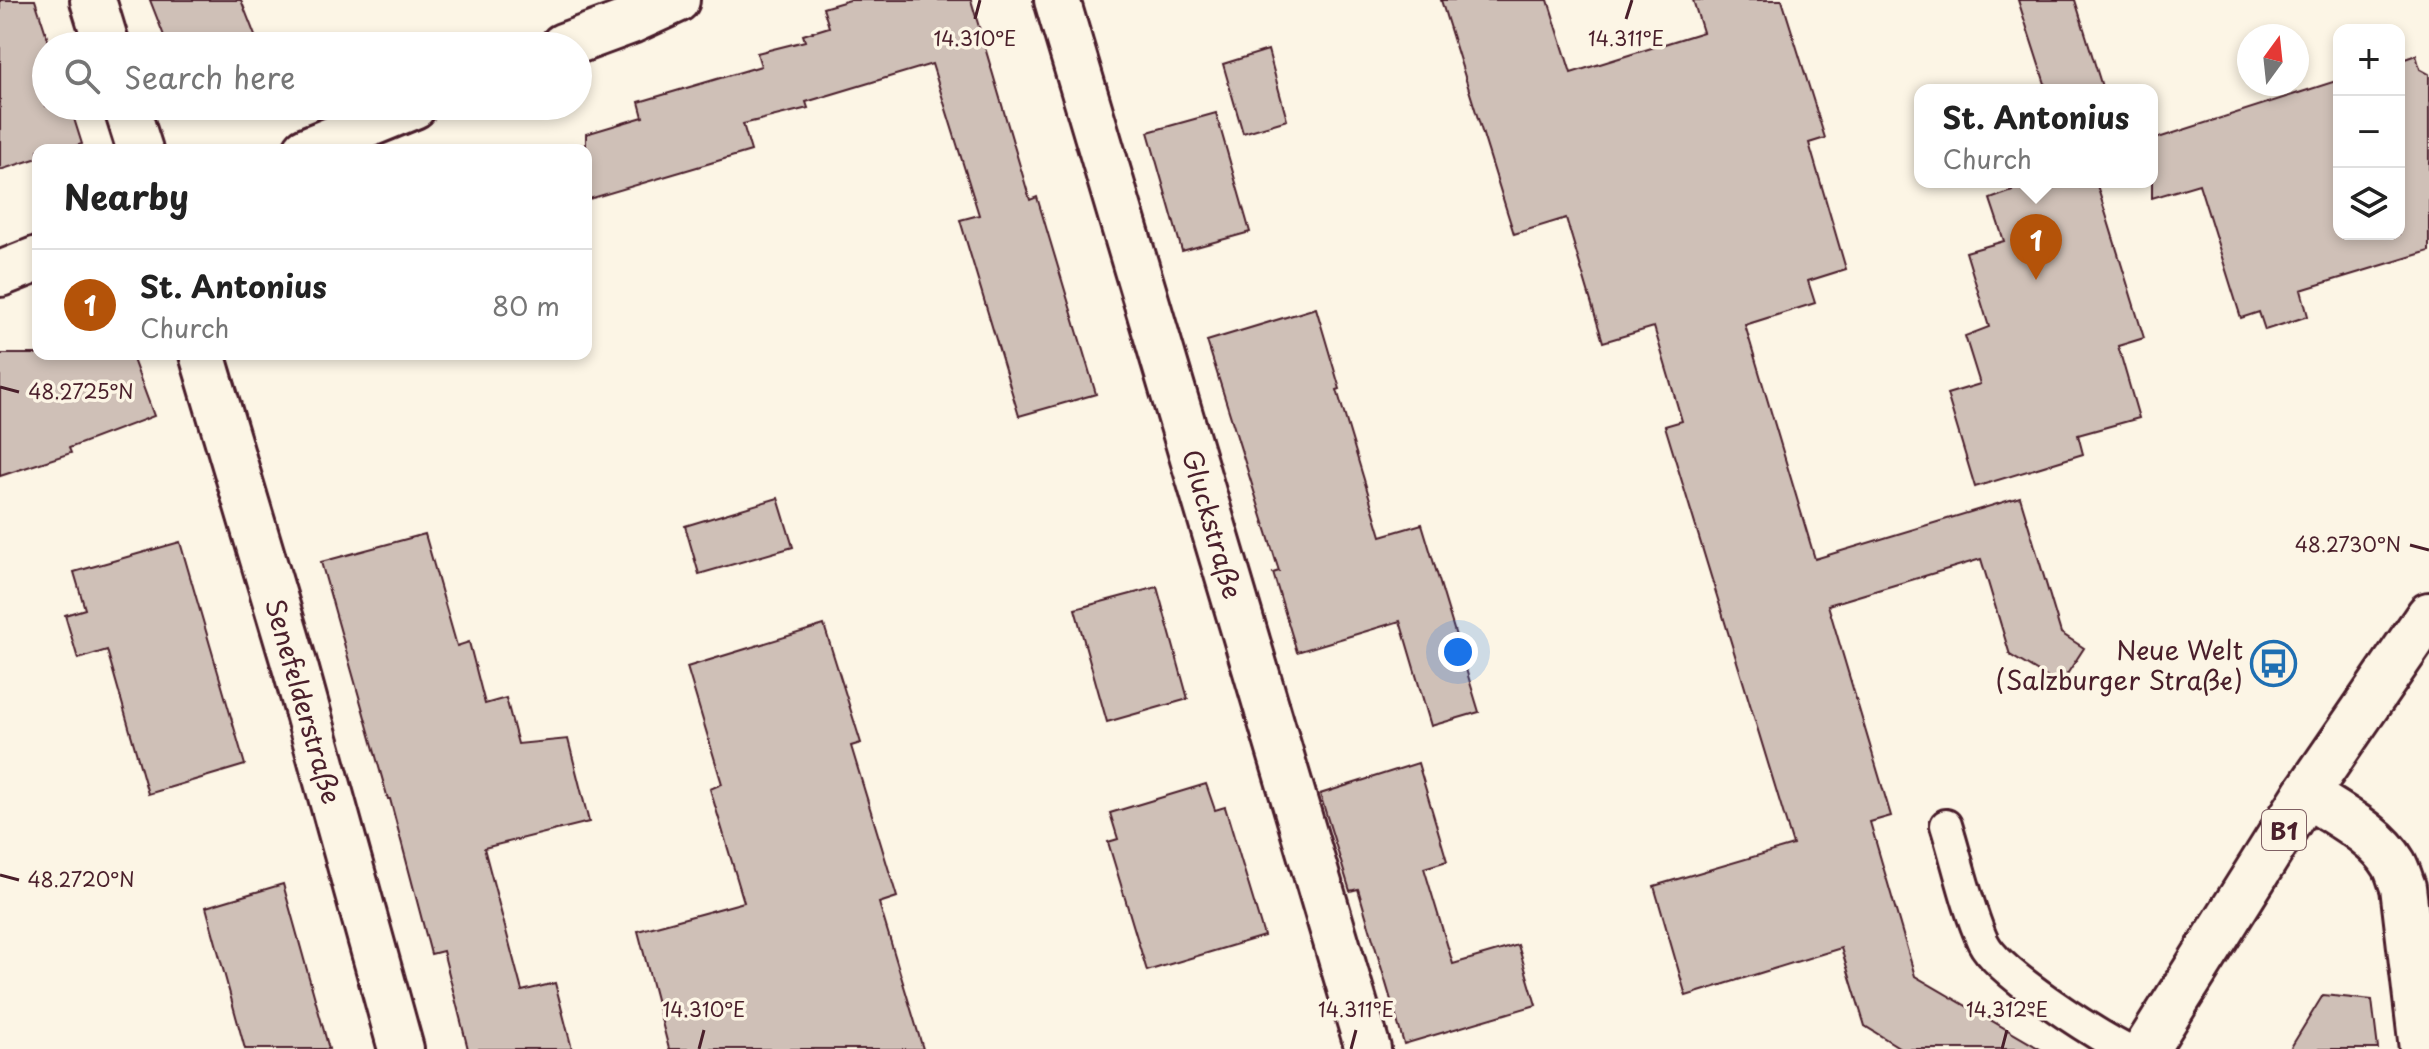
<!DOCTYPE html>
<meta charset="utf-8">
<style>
:root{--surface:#fff;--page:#f6f6f6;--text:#222;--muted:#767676;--line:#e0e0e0;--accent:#b45309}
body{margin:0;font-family:"Playpen Sans",sans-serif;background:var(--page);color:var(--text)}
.controls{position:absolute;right:24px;top:24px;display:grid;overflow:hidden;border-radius:16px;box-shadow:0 4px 12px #0003}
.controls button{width:72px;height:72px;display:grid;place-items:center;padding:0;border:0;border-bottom:2px solid var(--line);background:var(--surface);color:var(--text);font:40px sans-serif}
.compass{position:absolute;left:2237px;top:24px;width:72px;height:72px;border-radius:50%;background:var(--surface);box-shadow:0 4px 12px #0003;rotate:15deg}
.you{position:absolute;left:1458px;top:652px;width:28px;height:28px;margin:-20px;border:6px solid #fff;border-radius:50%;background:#1a73e8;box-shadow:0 0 0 12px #1a73e833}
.badge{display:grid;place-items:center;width:52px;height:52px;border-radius:50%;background:var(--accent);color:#fff;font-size:26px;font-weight:700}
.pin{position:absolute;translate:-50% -66px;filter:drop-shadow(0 2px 4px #0008)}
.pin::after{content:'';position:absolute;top:42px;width:28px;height:24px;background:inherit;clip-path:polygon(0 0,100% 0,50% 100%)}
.popup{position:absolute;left:1914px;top:84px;width:244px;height:104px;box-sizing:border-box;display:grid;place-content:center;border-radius:16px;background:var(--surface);filter:drop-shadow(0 2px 6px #0005);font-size:26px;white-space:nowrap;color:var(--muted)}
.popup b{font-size:30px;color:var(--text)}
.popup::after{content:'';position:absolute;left:50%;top:100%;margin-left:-16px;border:16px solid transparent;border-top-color:var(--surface)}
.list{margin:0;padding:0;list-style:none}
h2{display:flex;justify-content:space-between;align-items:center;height:104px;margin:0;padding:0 32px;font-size:34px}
h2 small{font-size:26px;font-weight:400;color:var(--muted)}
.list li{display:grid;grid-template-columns:52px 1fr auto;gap:24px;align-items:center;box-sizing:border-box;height:112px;padding:0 32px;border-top:2px solid var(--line)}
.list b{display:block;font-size:30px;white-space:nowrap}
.list p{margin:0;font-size:26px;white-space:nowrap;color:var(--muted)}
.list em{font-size:26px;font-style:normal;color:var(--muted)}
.icon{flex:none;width:44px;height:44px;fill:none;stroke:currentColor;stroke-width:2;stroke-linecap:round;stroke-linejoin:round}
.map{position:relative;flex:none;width:2429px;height:1049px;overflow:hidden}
.search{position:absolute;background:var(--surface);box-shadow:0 4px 12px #0003;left:32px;top:32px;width:560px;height:88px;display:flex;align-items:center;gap:20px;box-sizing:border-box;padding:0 28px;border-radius:44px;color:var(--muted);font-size:30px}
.panel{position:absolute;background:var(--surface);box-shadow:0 4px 12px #0003;left:32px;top:144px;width:560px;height:216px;border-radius:16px}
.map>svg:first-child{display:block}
.building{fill:#cfc0b7;stroke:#4a1f2b;stroke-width:2}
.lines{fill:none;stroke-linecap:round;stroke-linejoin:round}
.service-casing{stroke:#4a1f2b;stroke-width:36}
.minor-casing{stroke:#4a1f2b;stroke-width:50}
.primary-casing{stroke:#4a1f2b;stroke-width:50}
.service{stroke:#fcf5e5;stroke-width:30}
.minor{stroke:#fcf5e5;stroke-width:44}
.primary{stroke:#fcf5e5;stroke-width:44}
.ticks{fill:none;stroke:#4a1f2b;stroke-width:3}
.labels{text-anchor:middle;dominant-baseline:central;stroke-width:7;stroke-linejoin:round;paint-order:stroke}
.shield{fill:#fcf5e5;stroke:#7f5f63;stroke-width:2}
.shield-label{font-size:24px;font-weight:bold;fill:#4a1f2b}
.street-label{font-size:26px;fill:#4a1f2b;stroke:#fcf5e5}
.poi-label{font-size:26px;fill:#4a1f2b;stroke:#fcf5e5;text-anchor:end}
.ticks-label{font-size:20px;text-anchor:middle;fill:#4a1f2b;stroke:#fcf5e5;stroke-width:7;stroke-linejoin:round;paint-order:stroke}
</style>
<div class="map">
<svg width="2429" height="1049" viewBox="0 0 2429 1049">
<rect width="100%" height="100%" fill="#fcf5e5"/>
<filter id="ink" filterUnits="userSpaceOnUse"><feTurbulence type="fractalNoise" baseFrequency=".0125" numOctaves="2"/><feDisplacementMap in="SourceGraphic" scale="16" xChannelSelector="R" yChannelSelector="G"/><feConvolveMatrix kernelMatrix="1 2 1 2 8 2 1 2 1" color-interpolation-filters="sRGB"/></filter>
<g filter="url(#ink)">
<g class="building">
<path d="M0,0h35l15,46h-4v60h24l12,38 -19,6h-25v8l-38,12z"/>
<path d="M150,0h91l18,46h-91z"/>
<path d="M850,0h121l59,200 7,-3 59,197 -77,22 -59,-196 19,-5 -47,-151 -126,38 2,6 -65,16 8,27 -165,49v-66l57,-17 -4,-15 122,-36 -4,-13 48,-12 -2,-6 26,-8 -6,-19z"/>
<path d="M1441,0h107l23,73 132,-41 -10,-32h89l43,138 -16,5 37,126 -38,12 7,22 -70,22 70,234 205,-62 41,136 23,15 -24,37 -50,-30 -29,-96 -153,46 63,211 -21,6 45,154 125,73h-138l-37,-23 -24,-78 -155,48 -32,-110 139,-41 -128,-419 17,-5 -28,-94 -51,15 -37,-124 -52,16z"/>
<path d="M2018,0h57l28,90h-56z"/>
<path d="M1268,50l19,70 -44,13 -20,-69z"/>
<path d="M2416,55l4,14 9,5v177l-128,39 7,26 -43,14 -6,-18 -18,6 -42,-134 -47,14v-58l187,-60v154h60v-173z"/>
<path d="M1216,113l34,119 -68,19 -34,-119z"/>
<path d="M2010,182h86l48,156 -26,8 21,72 -61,17 5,19 -108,33 -28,-93 33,-10 -15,-48 24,-9 -23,-75 38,-11 -14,-42 22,-8z"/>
<path d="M1316,308l24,81 -3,1 44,146 41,-12 57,188 -48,14 -31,-105 -103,31 -24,-79 6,-2 -72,-230z"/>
<path d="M0,354h131l23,62 -85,32 2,5 -71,23z"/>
<path d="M778,498l15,49 -94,27 -14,-48z"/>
<path d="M425,534l32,112 12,-4 16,62 21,-6 12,46 50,-5 21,83 -105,26 38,143 33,-8 17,66h-104l-25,-98 -12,3 -41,-155h-2l-67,-237z"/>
<path d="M180,542l65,223 -97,29 -41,-144 -29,9 -13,-44 20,-6 -11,-37z"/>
<path d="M1157,587l31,112 -81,23 -32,-113z"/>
<path d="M824,625l37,118 -10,3 46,151 -18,6 44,146h-254l-31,-118 106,-29 -34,-113 12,-5 -35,-117z"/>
<path d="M1418,763l29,98 -23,7 29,96 65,-19 18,60 -132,39 -46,-155 -8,2 -30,-97z"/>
<path d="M1206,784l9,26 10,-3 39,129 -117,35 -39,-129 10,-3 -8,-26z"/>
<path d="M283,884l46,165h-84l-39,-142z"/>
<path d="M2323,995l49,5 6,49h-88z"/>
</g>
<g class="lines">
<defs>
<path id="service" d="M1946,825c12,38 21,82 37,117 15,31 109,90 141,107"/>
<g id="minor">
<path d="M93,0l14,46"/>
<path d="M1057,0l311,1049"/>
<path d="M563,46l68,-25 46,-21"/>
<path d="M126,106l14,44"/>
<path d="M306,150l108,-44"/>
<path d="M0,274l38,-15"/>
<path d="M202,354l94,316 105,379"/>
<path d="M2306,794c29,20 70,39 88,70 4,7 6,16 9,23l19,162"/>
</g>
<path id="primary" d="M2146,1049l160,-255 123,-179"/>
</defs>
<use href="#service" class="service-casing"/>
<use href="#minor" class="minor-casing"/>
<use href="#primary" class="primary-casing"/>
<use href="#service" class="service"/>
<use href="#minor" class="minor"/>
<use href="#primary" class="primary"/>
</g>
</g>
<path class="ticks" d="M975,19l5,-19M1626,19l6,-19M0,387l19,5M2410,545l19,5M0,875l19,5M699,1049l5,-19M1351,1049l5,-19M2002,1049l5,-19"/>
<defs>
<symbol id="bus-ring" viewBox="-11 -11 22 22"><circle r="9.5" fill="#fcf5e5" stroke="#1f6fb2" stroke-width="1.5"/><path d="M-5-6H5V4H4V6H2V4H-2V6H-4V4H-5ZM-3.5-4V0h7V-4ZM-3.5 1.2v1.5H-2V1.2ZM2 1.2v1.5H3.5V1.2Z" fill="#1f6fb2"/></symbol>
</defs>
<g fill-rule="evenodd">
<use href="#bus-ring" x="2248" y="638" width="51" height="51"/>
</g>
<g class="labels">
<rect class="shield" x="2262" y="810" width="44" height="40" rx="6"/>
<g class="shield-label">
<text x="2284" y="830">B1</text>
</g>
<g class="street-label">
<text transform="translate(1213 524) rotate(74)">Gluckstraße</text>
<text transform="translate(304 701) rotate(74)">Senefelderstraße</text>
</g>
<g class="poi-label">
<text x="2243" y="649">Neue Welt<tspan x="2243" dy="30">(Salzburger Straße)</tspan></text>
</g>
</g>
<g class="ticks-label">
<text x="975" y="46">14.310°E</text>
<text x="1626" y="46">14.311°E</text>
<text x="81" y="399">48.2725°N</text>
<text x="2348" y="552">48.2730°N</text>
<text x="81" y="887">48.2720°N</text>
<text x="704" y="1017">14.310°E</text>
<text x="1356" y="1017">14.311°E</text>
<text x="2007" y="1017">14.312°E</text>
</g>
</svg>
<div class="controls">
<button>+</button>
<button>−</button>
<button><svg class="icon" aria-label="layers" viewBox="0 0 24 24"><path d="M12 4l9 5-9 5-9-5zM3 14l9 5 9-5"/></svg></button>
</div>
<svg class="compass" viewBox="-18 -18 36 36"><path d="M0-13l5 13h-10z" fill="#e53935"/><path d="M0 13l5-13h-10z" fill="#767676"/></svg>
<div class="you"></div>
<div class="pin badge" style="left:2036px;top:280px">1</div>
<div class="popup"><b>St. Antonius</b>Church</div>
<div class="search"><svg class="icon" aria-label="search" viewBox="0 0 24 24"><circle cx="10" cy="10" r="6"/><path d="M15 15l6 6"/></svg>Search here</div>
<section class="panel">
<h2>Nearby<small></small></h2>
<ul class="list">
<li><span class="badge">1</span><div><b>St. Antonius</b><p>Church</p></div><em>80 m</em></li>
</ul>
</section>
</div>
